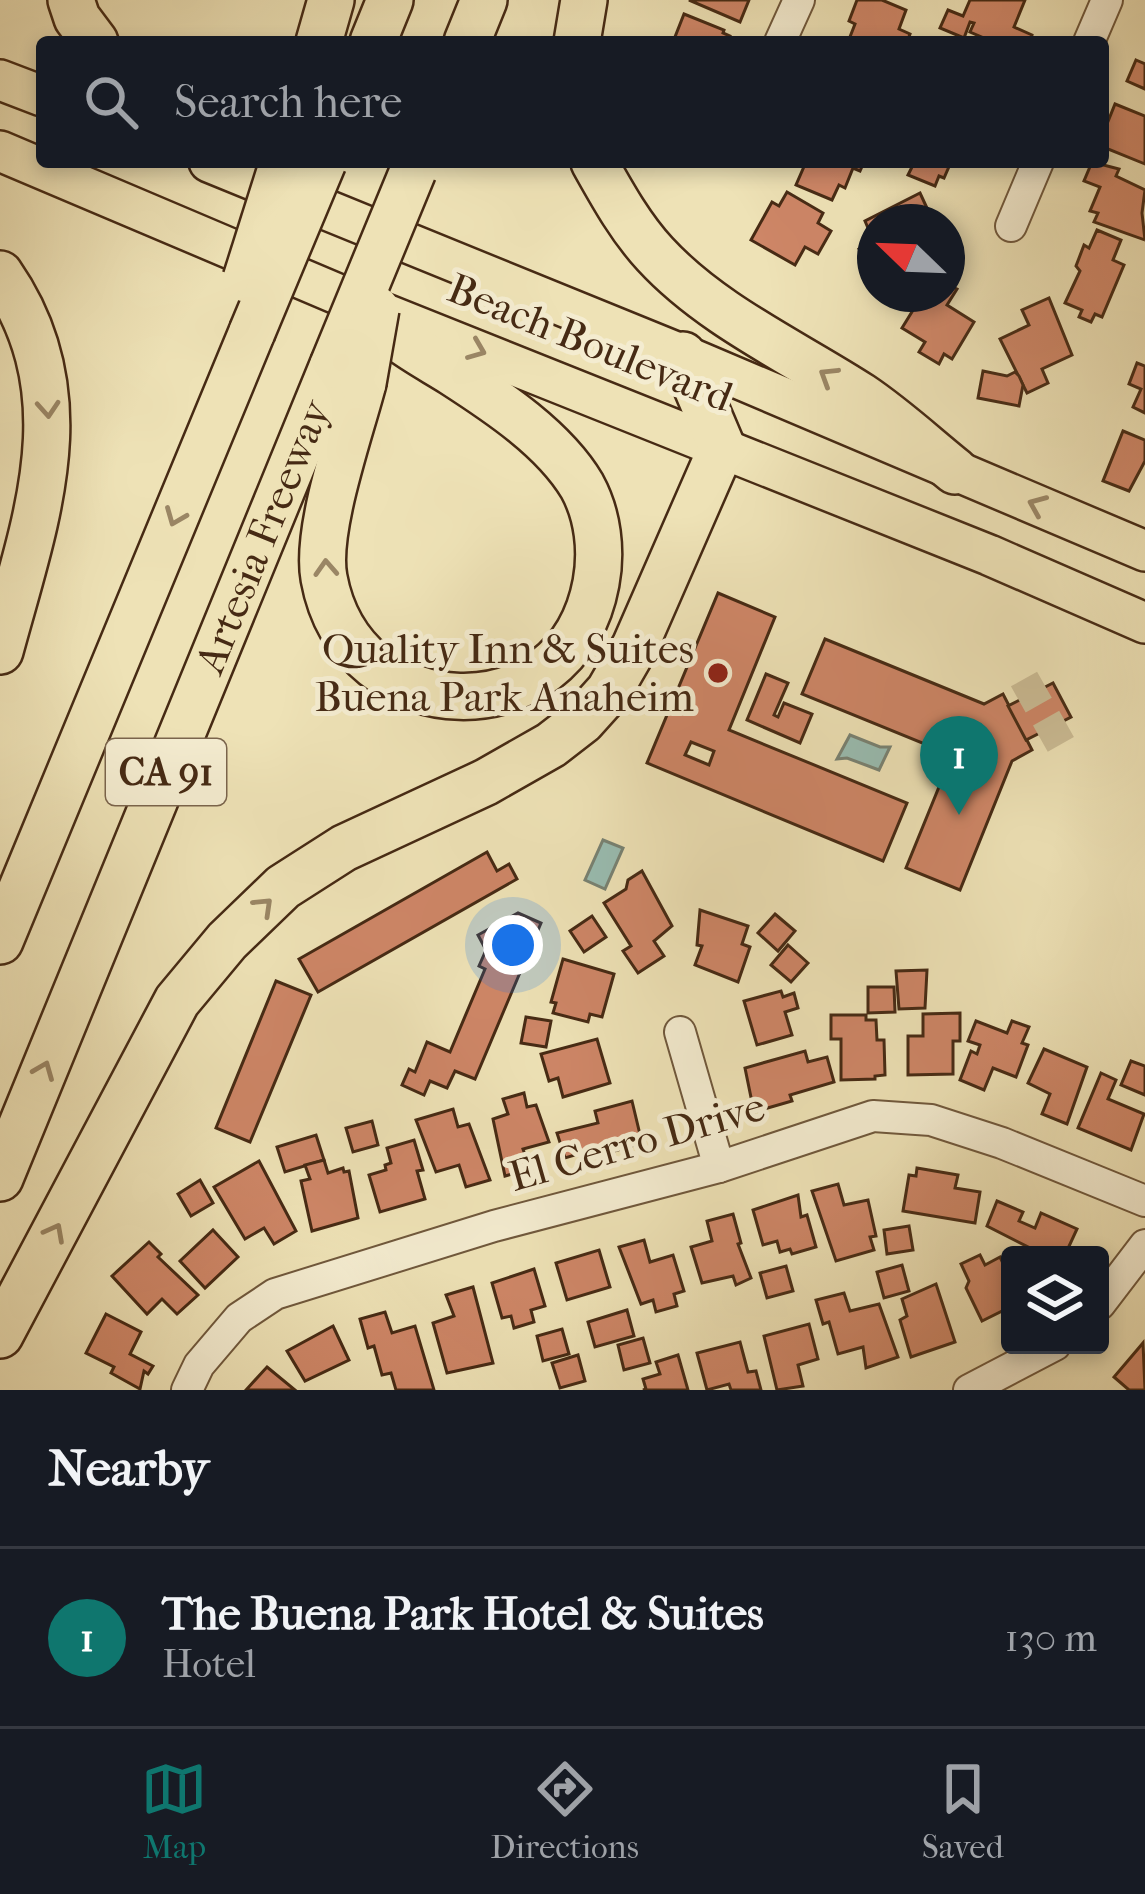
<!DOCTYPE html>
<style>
:root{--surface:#171b24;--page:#20242c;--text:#f1f3f6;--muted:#9ea1a6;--line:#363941;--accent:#0f766e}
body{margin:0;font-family:"IM FELL French Canon",serif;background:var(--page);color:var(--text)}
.controls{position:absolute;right:36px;bottom:36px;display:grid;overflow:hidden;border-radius:12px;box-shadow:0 6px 18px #0003}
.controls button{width:108px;height:108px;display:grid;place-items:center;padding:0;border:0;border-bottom:3px solid var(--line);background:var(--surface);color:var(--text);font:60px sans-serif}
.compass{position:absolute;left:857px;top:204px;width:108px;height:108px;border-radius:50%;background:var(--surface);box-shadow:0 6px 18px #0003;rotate:293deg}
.you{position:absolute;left:513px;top:945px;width:42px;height:42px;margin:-30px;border:9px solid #fff;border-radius:50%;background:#1a73e8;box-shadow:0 0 0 18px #1a73e833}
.badge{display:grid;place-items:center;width:78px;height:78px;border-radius:50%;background:var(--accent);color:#fff;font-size:39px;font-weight:700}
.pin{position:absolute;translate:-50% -99px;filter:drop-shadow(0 3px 6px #0008)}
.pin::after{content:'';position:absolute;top:63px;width:42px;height:36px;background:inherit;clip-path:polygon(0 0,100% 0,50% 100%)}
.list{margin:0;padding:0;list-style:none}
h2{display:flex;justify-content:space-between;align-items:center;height:156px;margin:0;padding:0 48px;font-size:51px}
h2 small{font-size:39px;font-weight:400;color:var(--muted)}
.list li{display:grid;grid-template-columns:78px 1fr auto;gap:36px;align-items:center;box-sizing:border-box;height:180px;padding:0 48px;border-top:3px solid var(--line)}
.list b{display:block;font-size:45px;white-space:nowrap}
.list p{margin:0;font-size:39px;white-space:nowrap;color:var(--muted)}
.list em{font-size:39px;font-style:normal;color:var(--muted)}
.icon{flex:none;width:66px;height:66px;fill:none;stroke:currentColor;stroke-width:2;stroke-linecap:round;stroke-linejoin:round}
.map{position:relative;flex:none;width:1145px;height:1390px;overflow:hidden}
.search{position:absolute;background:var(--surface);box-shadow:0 6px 18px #0003;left:36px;right:36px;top:36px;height:132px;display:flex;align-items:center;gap:30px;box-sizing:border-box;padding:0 42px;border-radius:12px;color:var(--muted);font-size:45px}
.sheet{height:336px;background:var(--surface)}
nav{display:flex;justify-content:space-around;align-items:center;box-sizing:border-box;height:168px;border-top:3px solid var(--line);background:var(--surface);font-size:33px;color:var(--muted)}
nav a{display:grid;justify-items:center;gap:6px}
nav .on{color:var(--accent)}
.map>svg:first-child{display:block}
.water{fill:#99bdb2;stroke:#788273;stroke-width:3}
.building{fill:#ce8667;stroke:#462a14;stroke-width:3;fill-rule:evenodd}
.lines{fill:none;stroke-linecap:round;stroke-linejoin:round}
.minor-tunnel{stroke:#ccbd96;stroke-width:30;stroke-dasharray:30 15;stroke-linecap:butt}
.minor-casing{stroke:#70583c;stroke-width:34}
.major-casing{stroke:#462a14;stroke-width:44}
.highway-casing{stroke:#462a14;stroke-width:50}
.minor{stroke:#f4ecd0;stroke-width:30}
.major{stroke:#eee2b6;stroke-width:39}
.highway{stroke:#eee2b6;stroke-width:45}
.highway-bridge-casing{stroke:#462a14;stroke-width:50;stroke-linecap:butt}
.highway-bridge{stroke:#eee2b6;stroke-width:45}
.oneway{stroke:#9a8665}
.poi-dot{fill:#8f2418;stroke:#f4ecd0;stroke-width:4.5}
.labels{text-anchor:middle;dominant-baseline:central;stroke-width:10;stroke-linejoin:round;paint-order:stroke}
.shield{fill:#f4ecd0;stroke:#7a644c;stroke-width:3}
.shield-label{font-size:39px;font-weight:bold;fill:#462a14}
.street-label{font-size:42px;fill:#462a14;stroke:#f4ecd0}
.poi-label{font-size:42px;fill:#462a14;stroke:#f4ecd0;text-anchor:end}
</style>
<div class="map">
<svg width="1145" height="1390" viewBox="0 0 1145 1390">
<rect width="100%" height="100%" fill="#eee2b6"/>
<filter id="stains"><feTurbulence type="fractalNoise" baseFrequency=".00167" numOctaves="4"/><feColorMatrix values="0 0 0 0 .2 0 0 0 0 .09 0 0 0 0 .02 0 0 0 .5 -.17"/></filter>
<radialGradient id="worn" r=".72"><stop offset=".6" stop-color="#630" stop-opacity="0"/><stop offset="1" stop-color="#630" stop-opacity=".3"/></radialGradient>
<g class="water">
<path d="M850,735l30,12h10l-11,23 -32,-12 -10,1z"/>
<path d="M603,840l20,8 -18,41 -20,-9z"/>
</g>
<g class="building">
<path d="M689,0h60l-9,22z"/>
<path d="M857,0h25l24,10 -7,19 11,5 -3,8h-59l7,-18 -6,-3z"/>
<path d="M970,0h55l-11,27 18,8 -2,7h-46l2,-3 -16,-7 4,-9 -4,-1 -6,16 -24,-10 8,-18 15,6z"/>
<path d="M684,14l40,16 -1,3 7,3 -2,6h-55z"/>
<path d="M1136,60l9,4v25l-18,-8z"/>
<path d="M1115,104l30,12v48l-42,-17v-13z"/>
<path d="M806,162h58l-4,9 -7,-3 -8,20 -6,-3 -7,15 -36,-15z"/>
<path d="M906,162h45l-7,16 -5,-2 -4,10 -27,-11 5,-10z"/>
<path d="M1092,162l27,7 -3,7 29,14 -3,23 3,27 -51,-18 4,-9 -8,-2 10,-24 -16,-6z"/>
<path d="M787,192l36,21 -5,10 13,8 -13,23 -13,-7 -10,18 -44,-25 21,-38 7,4z"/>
<path d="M920,193l13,28 -58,1v60l-16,-33 15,-7 -9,-21z"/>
<path d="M1097,230l24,10 -8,20 11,5 -22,52 -7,-3 -4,8 -12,-5 3,-7 -17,-7 15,-32 -4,-5 8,-21 5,3z"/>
<path d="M947,284l10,5 -10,16 27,17 -22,37 -8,-5 -5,10 -20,-12 6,-10 -23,-14 21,-34h24z"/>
<path d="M1049,298l23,57 -30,14 6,14 -21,10 -27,-54 29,-14 -7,-15z"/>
<path d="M1137,363l8,3v47l-12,-6 8,-18 -12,-5z"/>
<path d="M983,371l24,5 8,-4 4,4 4,9 -4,21 -41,-8z"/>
<path d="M1123,431l22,9v21l-16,30 -26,-10z"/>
<path d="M718,593l57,24 -46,113 178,73 -24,58 -236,-98zM691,742l23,9 -5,14 -24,-10z"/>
<path d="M825,639l159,65 19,-10 29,56 -20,11 -52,129 -54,-22 46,-113 -150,-61z"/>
<path d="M766,674l22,9 -14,32 4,2 6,-14 28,11 -12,29 -53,-23z"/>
<path d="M1053,683l18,34 -45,23 -18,-34z"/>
<path d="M487,852l10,19 12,-7 8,15 -199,113 -19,-33z"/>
<path d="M642,871l30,55 -18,15 10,15 -26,17 -15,-22 8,-5 -27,-43 22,-14 2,-9z"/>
<path d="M700,910l48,16 -6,18 8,3 -12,35 -43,-17 7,-19 -5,-1z"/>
<path d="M518,913l23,10 -66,156 -20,-8 -8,17 -17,-7 -6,14 -22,-10 7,-16 6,3 12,-30 23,10 35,-83 -6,-3 7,-16 -8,-15z"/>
<path d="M775,914l20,17 -17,20 -20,-18z"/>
<path d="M592,916l14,21 -22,15 -14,-21z"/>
<path d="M788,945l20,18 -17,19 -20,-17z"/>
<path d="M563,959l51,15 -12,43 -12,-3 -2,8 -35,-9 3,-10 -5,-1z"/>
<path d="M927,970l-2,38 -26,1 -3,-38z"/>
<path d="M276,981l35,14 -61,147 -34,-14z"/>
<path d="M868,987h26l1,25 -27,1z"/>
<path d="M781,991l2,6 11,-4 4,15 -13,4 7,23 -35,10 -13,-44z"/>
<path d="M960,1013v28h-7v33l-45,1v-39h15v-22z"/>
<path d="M831,1015h35v5h10l1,20h7l1,35 -10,1v3l-34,1v-41h-10z"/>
<path d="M526,1017l25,4 -5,26 -25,-4z"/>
<path d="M976,1021l31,12 5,-12 17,6 -7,16 6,2 -12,32 -23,-9 -9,22 -24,-10 11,-29 6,3 3,-9 -12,-4z"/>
<path d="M597,1039l13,44 -47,14 -5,-19 -9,3 -8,-27z"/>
<path d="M1044,1049l43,18 -20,57 -25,-10 8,-20 -22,-11z"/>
<path d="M805,1051l3,11 19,-5 7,25 -44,13 2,6 -38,11 -9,-44z"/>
<path d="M1131,1061l14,5v29l-24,-10z"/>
<path d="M1101,1073l15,7 -8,19 36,15 -13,36 -53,-22z"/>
<path d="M524,1093l3,14 9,-2 13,37 -26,7 7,20 -25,7 -12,-57 15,-5 -5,-15z"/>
<path d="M632,1101l10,42 -34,10 -3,-7 -40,12 -8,-25 41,-10 -3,-12z"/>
<path d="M453,1109l5,18 11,-3 21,56 -24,7 -7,-22 -23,7 -20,-52z"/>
<path d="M372,1121l6,24 -25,7 -7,-24z"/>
<path d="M316,1135l8,25 -39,12 -8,-25z"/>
<path d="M414,1140l9,30 -6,1 8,28 -45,13 -11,-37 17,-5 -1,-5 6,-2 -4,-15z"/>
<path d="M324,1160l4,13 15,-5 1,4 5,-1 9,47 -46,13 -11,-50 9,-2 -5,-14z"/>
<path d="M259,1161l37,70 -22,13 -10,-16 -19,11 -31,-52z"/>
<path d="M917,1168l41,7 -3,13 25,4 -5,31 -72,-12 6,-36 7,1z"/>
<path d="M200,1180l13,23 -22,13 -13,-22z"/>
<path d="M838,1184l6,21 24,-5 8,36 -6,1 4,13 -38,11 -24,-70z"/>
<path d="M798,1195l3,22 6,-2 9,32 -24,7 -2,-5 -10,3 -3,-11 -14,4 -10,-35z"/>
<path d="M997,1201l26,11 -4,9 16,7 6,-15 36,16 -12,26h-41l4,-8 -41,-21z"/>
<path d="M733,1214l8,29 -3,1 13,34 -15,7 -3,-9 -31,7 -11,-36 21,-6 -5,-20z"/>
<path d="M909,1226l4,24 -26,4 -3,-24z"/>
<path d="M213,1230l25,27 -33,31 -25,-27z"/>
<path d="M644,1240l6,22 23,-7 11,36 -10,3 3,12 -21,6 -3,-12 -12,4 -22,-57z"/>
<path d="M149,1242l12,12 -3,3 40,38 -21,19 -15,-15 -15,15 -35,-38z"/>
<path d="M599,1250l11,37 -43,13 -11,-37z"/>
<path d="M980,1255l5,10 15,-8 10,21v29l-28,14 -16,-33 3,-7 -8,-17z"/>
<path d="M902,1265l7,26 -25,7 -7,-26z"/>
<path d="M786,1266l7,25 -26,7 -7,-25z"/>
<path d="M534,1269l11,37 -14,4 3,12 -20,6 -3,-12 -9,2 -10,-35z"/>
<path d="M936,1284l19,58 -44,15 -11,-37 7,-4 -5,-17z"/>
<path d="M473,1287l20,76 -46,10 -14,-50 21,-7 -8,-21z"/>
<path d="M844,1293l6,18 29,-7 19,53 -32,11 -3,-21 -25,7 -9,-32 -6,2 -7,-24z"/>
<path d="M627,1310l7,26 -39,11 -7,-25z"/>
<path d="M385,1312l7,21 23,-7 19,64h-38l-5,-17 -9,2 -8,-29 -6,2 -8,-29z"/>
<path d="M106,1314l35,18 -11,22 23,12 -5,8 -4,-3 -4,18 -29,-16 3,-6 -28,-14z"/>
<path d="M809,1324l9,35 -20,6 5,21 -26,4 -13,-54z"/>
<path d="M333,1326l16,34 -44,21 -18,-30z"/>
<path d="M562,1329l7,25 -26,7 -6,-25z"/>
<path d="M643,1338l7,25 -26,7 -6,-25z"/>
<path d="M740,1342l8,30 8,-1 5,19h-30l-2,-6 -22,6 -10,-37z"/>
<path d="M1143,1343l2,47h-16l-15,-13z"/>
<path d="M578,1355l7,26 -25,7 -8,-25z"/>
<path d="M678,1355l10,35h-45l3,-1 -3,-10 17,-5 -4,-12z"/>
<path d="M267,1367l28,23h-49z"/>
</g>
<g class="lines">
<path class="minor-tunnel" d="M1024,679l40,71"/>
<defs>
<g id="minor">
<path d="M780,42l19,-42"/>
<path d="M1089,42l18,-42"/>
<path d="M1011,226l27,-64"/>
<path d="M680,1032l39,135"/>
<path d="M1100,1304l45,-59"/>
<path d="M187,1390l12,-25 40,-47 36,-24 219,-68 225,-59 154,-51 58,4 71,23 143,58"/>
<path d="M969,1390l86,-45"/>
</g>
<g id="major">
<path d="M0,80l42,16"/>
<path d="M0,151l368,156 621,248 156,68"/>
<path d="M209,162l474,193 462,196"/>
</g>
<g id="highway">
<path d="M71,0l6,18 18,24"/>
<path d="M319,42l12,-42"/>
<path d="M373,42l17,-42"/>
<path d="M467,42l17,-42"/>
<path d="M577,42l7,-42"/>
<path d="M243,162l45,31"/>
<path d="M594,162c18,32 36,65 61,92 56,61 138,98 206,142 33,22 63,50 94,75"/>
<path d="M0,274c85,122 35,247 0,377"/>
<path d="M363,383c-13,50 -48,147 -39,195 28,153 243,161 272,5 6,-32 2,-68 -14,-97 -28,-47 -84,-84 -129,-113 -32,-20 -64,-35 -85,-66"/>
<path d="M0,941l252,-609"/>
<path id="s1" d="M0,1178l333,-813"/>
<path d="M0,1335l177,-334 50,-60 56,-54 61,-39 142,-66 65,-37 31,-24 27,-30 26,-45 87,-199 -39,-92"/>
</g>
</defs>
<use href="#minor" class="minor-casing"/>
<use href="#major" class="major-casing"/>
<use href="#highway" class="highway-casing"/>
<use href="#minor" class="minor"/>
<use href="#major" class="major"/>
<use href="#highway" class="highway"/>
<defs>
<g id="highway-bridge">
<path d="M246,279l37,-117"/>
<path d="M252,332l71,-170"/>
<path d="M333,365l80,-194"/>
<path d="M363,383l13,-74"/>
</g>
</defs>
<use href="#highway-bridge" class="highway-bridge-casing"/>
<use href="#highway-bridge" class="highway-bridge"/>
</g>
<defs><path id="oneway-chevron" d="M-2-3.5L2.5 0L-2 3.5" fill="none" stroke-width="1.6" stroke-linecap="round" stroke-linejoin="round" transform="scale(3)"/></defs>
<g class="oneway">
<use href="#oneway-chevron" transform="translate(477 350) rotate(22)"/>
<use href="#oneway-chevron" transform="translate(828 376) rotate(-148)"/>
<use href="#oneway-chevron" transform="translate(48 409) rotate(86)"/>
<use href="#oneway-chevron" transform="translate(1037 505) rotate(-157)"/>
<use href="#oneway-chevron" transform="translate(175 517) rotate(112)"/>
<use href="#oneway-chevron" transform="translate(326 568) rotate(-93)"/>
<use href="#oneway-chevron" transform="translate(264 906) rotate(-44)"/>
<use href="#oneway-chevron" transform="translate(44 1070) rotate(-68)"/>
<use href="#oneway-chevron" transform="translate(55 1232) rotate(-62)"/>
</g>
<circle class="poi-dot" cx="718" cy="673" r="12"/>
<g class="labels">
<rect class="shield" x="106" y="739" width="120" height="66" rx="9"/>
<g class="shield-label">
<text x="166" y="772">CA 91</text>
</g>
<g class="street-label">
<text transform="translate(590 343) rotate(22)">Beach Boulevard</text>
<text stroke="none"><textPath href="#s1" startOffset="693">Artesia Freeway</textPath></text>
<text transform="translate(637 1142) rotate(-16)">El Cerro Drive</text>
</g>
<g class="poi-label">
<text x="694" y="649">Quality Inn &amp; Suites<tspan x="694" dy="48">Buena Park Anaheim</tspan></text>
</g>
</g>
<rect width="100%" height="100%" filter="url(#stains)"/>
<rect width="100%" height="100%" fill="url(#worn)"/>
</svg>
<div class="controls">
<button><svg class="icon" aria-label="layers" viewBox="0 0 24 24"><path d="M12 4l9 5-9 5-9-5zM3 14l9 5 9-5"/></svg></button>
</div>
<svg class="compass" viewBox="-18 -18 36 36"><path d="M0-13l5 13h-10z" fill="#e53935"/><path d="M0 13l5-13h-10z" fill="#9ea1a6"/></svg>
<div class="you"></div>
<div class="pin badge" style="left:959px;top:815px">1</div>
<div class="search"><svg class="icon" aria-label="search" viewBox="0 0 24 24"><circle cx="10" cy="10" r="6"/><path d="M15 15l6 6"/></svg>Search here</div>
</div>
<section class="sheet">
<h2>Nearby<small></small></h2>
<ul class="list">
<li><span class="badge">1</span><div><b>The Buena Park Hotel &amp; Suites</b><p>Hotel</p></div><em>130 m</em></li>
</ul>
</section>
<nav>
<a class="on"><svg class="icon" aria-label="map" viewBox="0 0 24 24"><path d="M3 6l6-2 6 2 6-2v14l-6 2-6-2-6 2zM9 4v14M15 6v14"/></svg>Map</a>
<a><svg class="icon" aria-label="directions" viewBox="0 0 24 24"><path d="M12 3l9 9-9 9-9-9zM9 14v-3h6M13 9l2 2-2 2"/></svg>Directions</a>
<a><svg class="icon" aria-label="saved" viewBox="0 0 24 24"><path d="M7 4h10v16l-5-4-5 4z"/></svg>Saved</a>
</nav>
